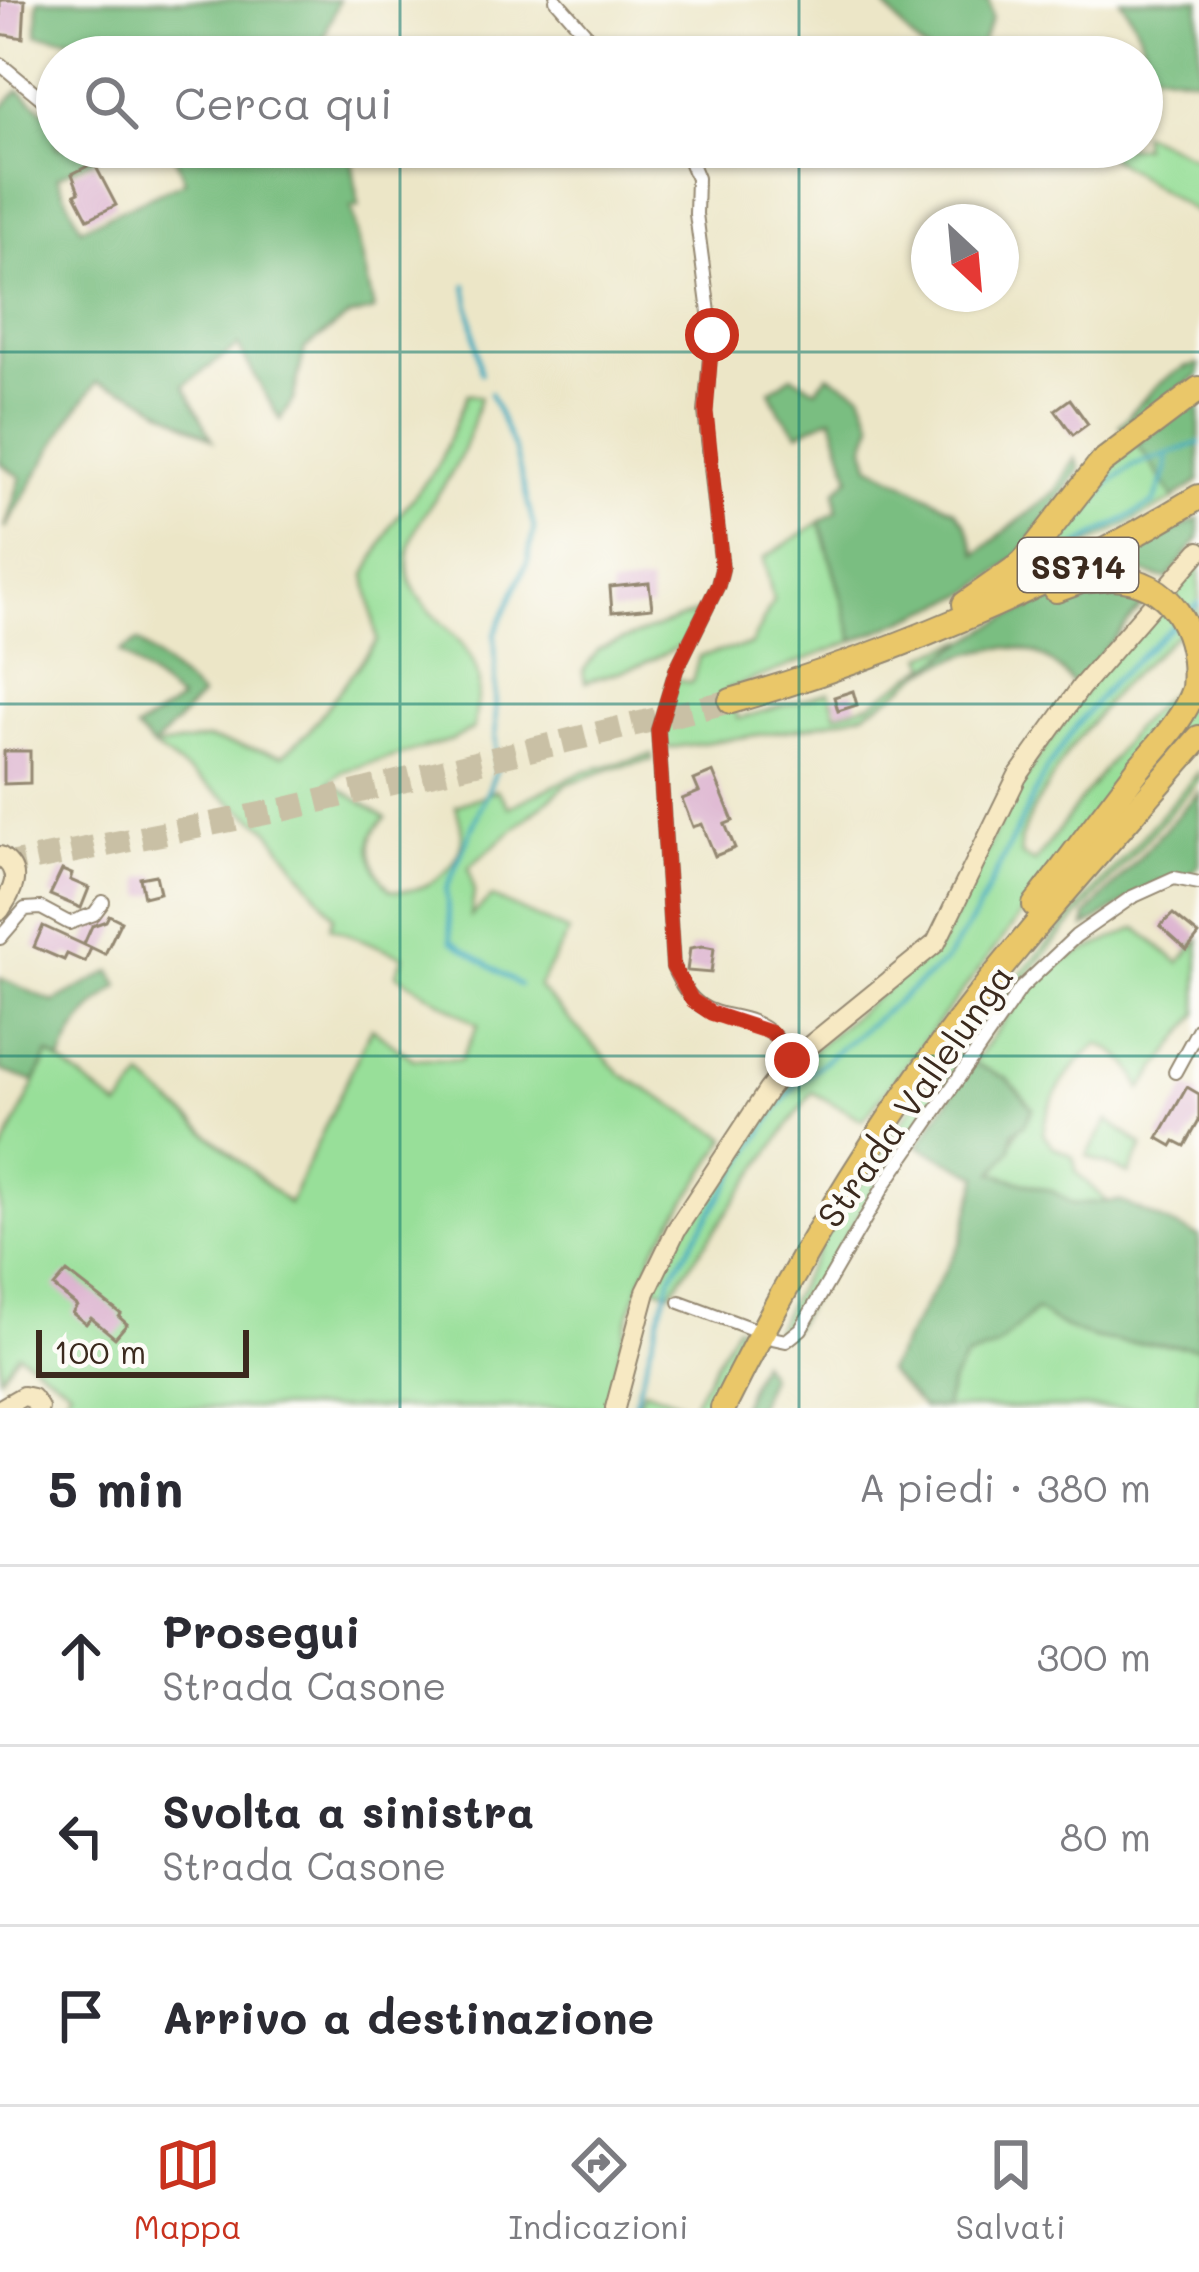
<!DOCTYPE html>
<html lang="it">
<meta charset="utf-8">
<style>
:root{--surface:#fff;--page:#f7f7f7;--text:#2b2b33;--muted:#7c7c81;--line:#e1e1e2;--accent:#c8321e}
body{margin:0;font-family:Mali,sans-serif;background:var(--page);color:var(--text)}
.compass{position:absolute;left:911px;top:204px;width:108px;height:108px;border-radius:50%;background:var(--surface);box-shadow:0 3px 9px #0004;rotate:154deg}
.scale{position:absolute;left:36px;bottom:30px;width:213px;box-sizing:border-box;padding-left:12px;border:6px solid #3b2a1e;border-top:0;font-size:33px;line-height:42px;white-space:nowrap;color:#3b2a1e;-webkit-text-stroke:9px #fdfcf7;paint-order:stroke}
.stop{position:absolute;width:36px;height:36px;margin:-27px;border:9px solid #c8321e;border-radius:50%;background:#fff}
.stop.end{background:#c8321e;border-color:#fff;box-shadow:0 3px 12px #0008}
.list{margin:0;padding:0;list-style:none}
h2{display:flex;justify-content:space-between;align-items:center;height:156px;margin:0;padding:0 48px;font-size:51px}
h2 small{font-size:39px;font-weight:400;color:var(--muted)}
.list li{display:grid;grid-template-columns:78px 1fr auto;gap:36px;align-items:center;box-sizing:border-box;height:180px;padding:0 48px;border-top:3px solid var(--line)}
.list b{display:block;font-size:45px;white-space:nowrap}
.list p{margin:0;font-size:39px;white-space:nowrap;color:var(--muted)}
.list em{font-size:39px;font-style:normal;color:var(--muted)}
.icon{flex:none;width:66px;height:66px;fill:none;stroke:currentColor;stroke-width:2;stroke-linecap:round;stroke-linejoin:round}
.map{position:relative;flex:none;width:1199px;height:1408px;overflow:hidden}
.search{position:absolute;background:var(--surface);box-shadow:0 3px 9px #0004;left:36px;right:36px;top:36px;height:132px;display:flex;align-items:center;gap:30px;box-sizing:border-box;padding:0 42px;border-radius:66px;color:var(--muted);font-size:45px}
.sheet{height:696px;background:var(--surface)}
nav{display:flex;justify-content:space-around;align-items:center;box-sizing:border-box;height:168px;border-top:3px solid var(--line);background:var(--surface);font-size:33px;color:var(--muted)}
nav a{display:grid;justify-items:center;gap:6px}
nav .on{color:var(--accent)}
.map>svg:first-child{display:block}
.green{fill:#98df99;stroke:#6a845c;stroke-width:3}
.forest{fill:#7abe81;stroke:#5a7450;stroke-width:3}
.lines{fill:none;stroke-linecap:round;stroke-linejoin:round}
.stream{stroke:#3eaabd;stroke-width:4.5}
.building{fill:#daafcd}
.highway-tunnel{stroke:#c9c0a5;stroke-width:24;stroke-dasharray:24 12;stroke-linecap:butt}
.street-casing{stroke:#948872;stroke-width:16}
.secondary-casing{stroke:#948872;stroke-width:22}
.highway-casing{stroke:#948872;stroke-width:28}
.street{stroke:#fff;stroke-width:12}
.secondary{stroke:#f7e9c3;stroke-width:18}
.highway{stroke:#eac769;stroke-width:24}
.highway-bridge-casing{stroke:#948872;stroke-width:28;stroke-linecap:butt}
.highway-bridge{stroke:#eac769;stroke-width:24}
.route{stroke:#c8321e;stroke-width:15}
.grid{fill:none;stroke:#0f766e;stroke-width:3;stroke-opacity:0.55}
.labels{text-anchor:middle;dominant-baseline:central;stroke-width:9;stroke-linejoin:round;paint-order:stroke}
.shield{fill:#fdfcf7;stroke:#75695f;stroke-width:3}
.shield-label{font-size:33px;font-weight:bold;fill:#3b2a1e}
.street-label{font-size:36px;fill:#3b2a1e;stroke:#fdfcf7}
</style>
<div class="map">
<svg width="1199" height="1408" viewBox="0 0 1199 1408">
<rect width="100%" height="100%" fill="#fdfcf7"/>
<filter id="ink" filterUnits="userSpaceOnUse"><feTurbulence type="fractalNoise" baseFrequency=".00833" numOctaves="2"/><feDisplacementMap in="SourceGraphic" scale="24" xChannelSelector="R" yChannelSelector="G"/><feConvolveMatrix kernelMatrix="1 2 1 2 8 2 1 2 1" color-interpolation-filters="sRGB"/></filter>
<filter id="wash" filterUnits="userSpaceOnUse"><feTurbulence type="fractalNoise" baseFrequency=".004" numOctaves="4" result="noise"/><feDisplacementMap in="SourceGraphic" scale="48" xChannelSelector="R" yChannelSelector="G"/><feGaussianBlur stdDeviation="2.7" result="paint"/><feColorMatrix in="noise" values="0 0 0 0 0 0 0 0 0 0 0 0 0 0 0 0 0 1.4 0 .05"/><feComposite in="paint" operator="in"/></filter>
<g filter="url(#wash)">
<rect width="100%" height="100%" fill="#ece6c7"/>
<g class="green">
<path d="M1142,133l57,26v56l-105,-68h48z"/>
<path d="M467,394l13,3c-7,23 -13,49 -25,70 -18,34 -48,58 -47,99 2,46 57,62 69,106 5,16 -2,39 -3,56l-22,12 -109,31 -13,11 56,36c-26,21 -15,50 4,72 33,6 69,-18 72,-54 0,-9 -4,-21 -6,-30l41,-16 12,17 76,-36 67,-16v5l-42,9 -43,15 -98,83 5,25 -3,24 21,-19 77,35 -31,55 83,87 106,64 -73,112 -24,61 -24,97h-547l11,-19 -52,-36 -18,24v-220l49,-104 70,55 24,-30 146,126 82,-176 42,31 48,1 17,-35 -82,-51 7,-18 -73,-29 4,-11 -68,-89 -113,-80 54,-8 76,16 25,-23 69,-91 -11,-66 26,-51 46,-58z"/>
<path d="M1137,443l38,56 -151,79 57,-81z"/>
<path d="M820,522l34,119 -126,48 10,30 91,-27 7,22 34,-10 58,-39 -4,-9 41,-16 -70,54 -31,19 -59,15 -143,21v-24l13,-46 17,4 7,-27 52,-11 22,-44 -9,-43z"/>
<path d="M1199,556v58l-81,74 -49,62 -36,60 -13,30 1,15 14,7 101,-136 63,-61v52l-145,155 -191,248 -51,-28 -141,200 -17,-6 26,-50 112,-169 148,-122 76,-155 79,-114z"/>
<path d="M698,612l-14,32 -43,21 -56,17 -2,-11 16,-22z"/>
<path d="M1199,772v8l-149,168 -74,91 -108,160 -74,128 -8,6 -13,1 55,-103 135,-200 29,-25z"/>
<path d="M1137,928l42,35 20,-23 -1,74 -57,76c-7,-22 -21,-39 -43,-46 -28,23 -51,54 -55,90l10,12 20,11 4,16 30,29 -34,2 -19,-12 -62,-19c18,-22 23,-44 41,-65l-26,-29 -34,-16 55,-75 27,-24z"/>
<path d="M1108,1120l35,26 -14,28 -42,-18z"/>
<path d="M1036,1309c62,44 94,30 163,39v60h-255l8,-27 13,-22 31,-12z"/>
<path d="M736,1326l17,6 -39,76h-78l8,-19 47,18z"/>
</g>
<g class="forest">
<path d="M38,0h301l-17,42 1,15h-193l-5,-12 -88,-10z"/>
<path d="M879,0h110l3,18 -11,27c-60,29 -65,-7 -102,-45z"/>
<path d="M1120,0h79v79l-53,-9c-1,-29 -8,-47 -26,-70z"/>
<path d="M19,90l38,32v25h30l12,10 -42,20 24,51 104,-47 -14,-34h179l9,60h-8l23,103 -26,7 -43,31 -12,52 -13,20 -42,-74 -54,39 28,54 -80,-47 -35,-10 -28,38 -64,109 16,-52 -21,-14v-353z"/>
<path d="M1199,364v11l-76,56 -4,-5c22,-23 47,-58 80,-62z"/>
<path d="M828,375l33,18 12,30 -8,23 5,19 85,45 11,14 11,30 79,-63 19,-33 5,11 -59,86 -51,38 -116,48 -34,-119 17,-11 -1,-20 14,-14 -18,-60 -34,16 -18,-21 -10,-21 22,-15 24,13z"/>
<path d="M1199,400v81l-25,17 -37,-55z"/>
<path d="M1199,518v20l-32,41 -49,-13 1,-7z"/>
<path d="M1102,587l48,9 -76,90c-41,-58 -95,-40 -151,-14 52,-40 113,-75 179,-85z"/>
<path d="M138,641l63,55 -48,51 -17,-17 44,-29 -60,-49z"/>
<path d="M1199,792v73l-11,11 -31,7 -72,44 1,-11z"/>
<path d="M111,971l8,15c-30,22 -46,41 -58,76l-13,-8 -13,28 -35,-12v-92l54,24z"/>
<path d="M973,1063l34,16 26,29 -8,16 -12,8 -2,18 -18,23 61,19 19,12 47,-3 79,36v111c-69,-9 -101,5 -163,-38l-40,37 -31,12 -13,22 -8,27h-21l-36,-37 74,-129 18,-66 -61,-30z"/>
<path d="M760,1361l9,15 -13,32h-16z"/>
</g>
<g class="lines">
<g class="stream">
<path d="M466,285l15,88"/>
<path d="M490,393l25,58 19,77 -6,32 -33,74 1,137 -50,119 5,51 68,44"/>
<path d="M1067,536l41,-52 25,-18 66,-23"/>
<path d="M1040,566l114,-63 12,-31 1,-16"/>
<path d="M1188,613l11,-10"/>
<path d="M633,1408l38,-132 107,-169 19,-23 147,-121 31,-47 70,-144 31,-46 36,-44 63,-58"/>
</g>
</g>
<g id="blocks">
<g class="building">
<path d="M0,0h25l-2,38 -23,-4z"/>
<path d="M94,163l22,42 -28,14 -13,-25 4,-2 -7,-18z"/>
<path d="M1070,399l18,25 -15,11 -18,-25z"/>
<path d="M649,583l3,25 -40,4 -2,-25z"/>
<path d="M853,691l4,14 -19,6 -4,-14z"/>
<path d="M4,751h26v32l-26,1z"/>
<path d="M713,772l20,49 -8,3 10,24 -20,8 -13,-32 -9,3 -11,-28 17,-7 -5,-12z"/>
<path d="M62,870l10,4 -2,6 19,8 -8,20 -31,-13z"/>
<path d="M156,875l4,18 -16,4 -4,-19z"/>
<path d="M1173,914l26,21 -12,15 -27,-24z"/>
<path d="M109,915l12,6 -16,33 -21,-10 8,-18 14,-5z"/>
<path d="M43,926l48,22 -6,14 -18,-8 -3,6 -30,-13z"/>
<path d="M703,946l11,2 -3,25 -24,-2 3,-23z"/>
<path d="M1187,1087l12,7v27l-14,25 -10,-5 -3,5 -14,-8z"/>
<path d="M67,1272l54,42 -2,3 8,7 -12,14 -24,-20 -5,6 -14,-11 5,-7 -23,-19z"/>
</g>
</g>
</g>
<g filter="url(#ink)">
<use href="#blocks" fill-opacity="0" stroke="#948872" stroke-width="3"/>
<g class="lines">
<path class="highway-tunnel" d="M0,866l286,-57 445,-108"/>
<defs>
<g id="street">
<path d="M556,0l50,57"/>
<path d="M0,64l57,47"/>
<path d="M101,147l9,7"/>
<path d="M684,147l13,31 -1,36 16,121 -7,77 17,157 -4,16 -42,85 -18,60 15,237c29,68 65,34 101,69 7,6 12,17 18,24"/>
<path d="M0,938l25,-29 16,-1 28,15 25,-9 9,-12"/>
<path d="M1175,1072l24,-44"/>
<path d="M680,1302l70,26"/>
<path d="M772,1338l14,3 15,-12 86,-148 134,-193 55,-52 56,-39 42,-19 25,5"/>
</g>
<g id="secondary">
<path d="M0,856c24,16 13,34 0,54"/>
<path d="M2,1408l21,-12 9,2 7,10"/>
<path d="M615,1408l31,-116 30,-62 92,-140 24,-30 144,-117 81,-166 64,-90 118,-136"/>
</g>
<g id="highway">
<path d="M1056,590l25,-9 31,-3"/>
<path d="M965,604l58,-41 78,-100 98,-74"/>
<path d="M731,701c165,-48 322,-115 468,-204"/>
<path d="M1035,905l104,-137"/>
<path d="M723,1408c71,-143 152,-279 250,-405 71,-91 150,-177 226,-265"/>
</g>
</defs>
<use href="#street" class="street-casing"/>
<use href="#secondary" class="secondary-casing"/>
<use href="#highway" class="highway-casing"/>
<use href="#street" class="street"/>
<use href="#secondary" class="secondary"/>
<use href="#highway" class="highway"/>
<defs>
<path id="highway-bridge" d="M1112,578c59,2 87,51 82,111 -10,30 -35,55 -55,79"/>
</defs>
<use href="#highway-bridge" class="highway-bridge-casing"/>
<use href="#highway-bridge" class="highway-bridge"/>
</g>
</g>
<g class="lines" filter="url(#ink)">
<path class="route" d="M712,335l-6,77 16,157 -4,16 -42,85 -18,60 15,237 19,33 19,13 61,20 20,27"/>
</g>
<path class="grid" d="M400,0v57M799,0v57M400,147v1261M799,147v1261M0,352h1199M0,704h1199M0,1056h1199"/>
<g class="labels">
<rect class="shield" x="1018" y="538" width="120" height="54" rx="9"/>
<g class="shield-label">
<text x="1078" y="565">SS714</text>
</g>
<g class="street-label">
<text transform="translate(914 1095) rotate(-55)">Strada Vallelunga</text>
</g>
</g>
</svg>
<svg class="compass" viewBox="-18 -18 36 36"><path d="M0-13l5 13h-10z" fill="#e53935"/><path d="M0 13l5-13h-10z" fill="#7c7c81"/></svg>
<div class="scale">100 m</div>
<div class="stop" style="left:712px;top:335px"></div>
<div class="stop end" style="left:792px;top:1060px"></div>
<div class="search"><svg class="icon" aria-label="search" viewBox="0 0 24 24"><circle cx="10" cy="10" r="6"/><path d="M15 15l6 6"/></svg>Cerca qui</div>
</div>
<section class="sheet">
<h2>5 min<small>A piedi · 380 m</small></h2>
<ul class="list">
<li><svg class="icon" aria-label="ahead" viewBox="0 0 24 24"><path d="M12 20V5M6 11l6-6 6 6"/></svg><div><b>Prosegui</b><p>Strada Casone</p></div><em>300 m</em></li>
<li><svg class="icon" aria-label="left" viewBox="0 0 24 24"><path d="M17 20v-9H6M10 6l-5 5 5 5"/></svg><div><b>Svolta a sinistra</b><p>Strada Casone</p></div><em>80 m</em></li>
<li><svg class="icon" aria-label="arrive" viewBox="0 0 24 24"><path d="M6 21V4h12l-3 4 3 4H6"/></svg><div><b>Arrivo a destinazione</b></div></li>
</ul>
</section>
<nav>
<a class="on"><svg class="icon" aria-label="map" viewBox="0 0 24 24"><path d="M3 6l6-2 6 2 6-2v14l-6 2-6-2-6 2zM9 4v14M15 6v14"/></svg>Mappa</a>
<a><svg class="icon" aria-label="directions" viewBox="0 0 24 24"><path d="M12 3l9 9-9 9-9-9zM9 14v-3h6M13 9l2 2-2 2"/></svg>Indicazioni</a>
<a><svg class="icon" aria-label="saved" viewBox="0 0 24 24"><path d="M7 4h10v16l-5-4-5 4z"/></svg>Salvati</a>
</nav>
